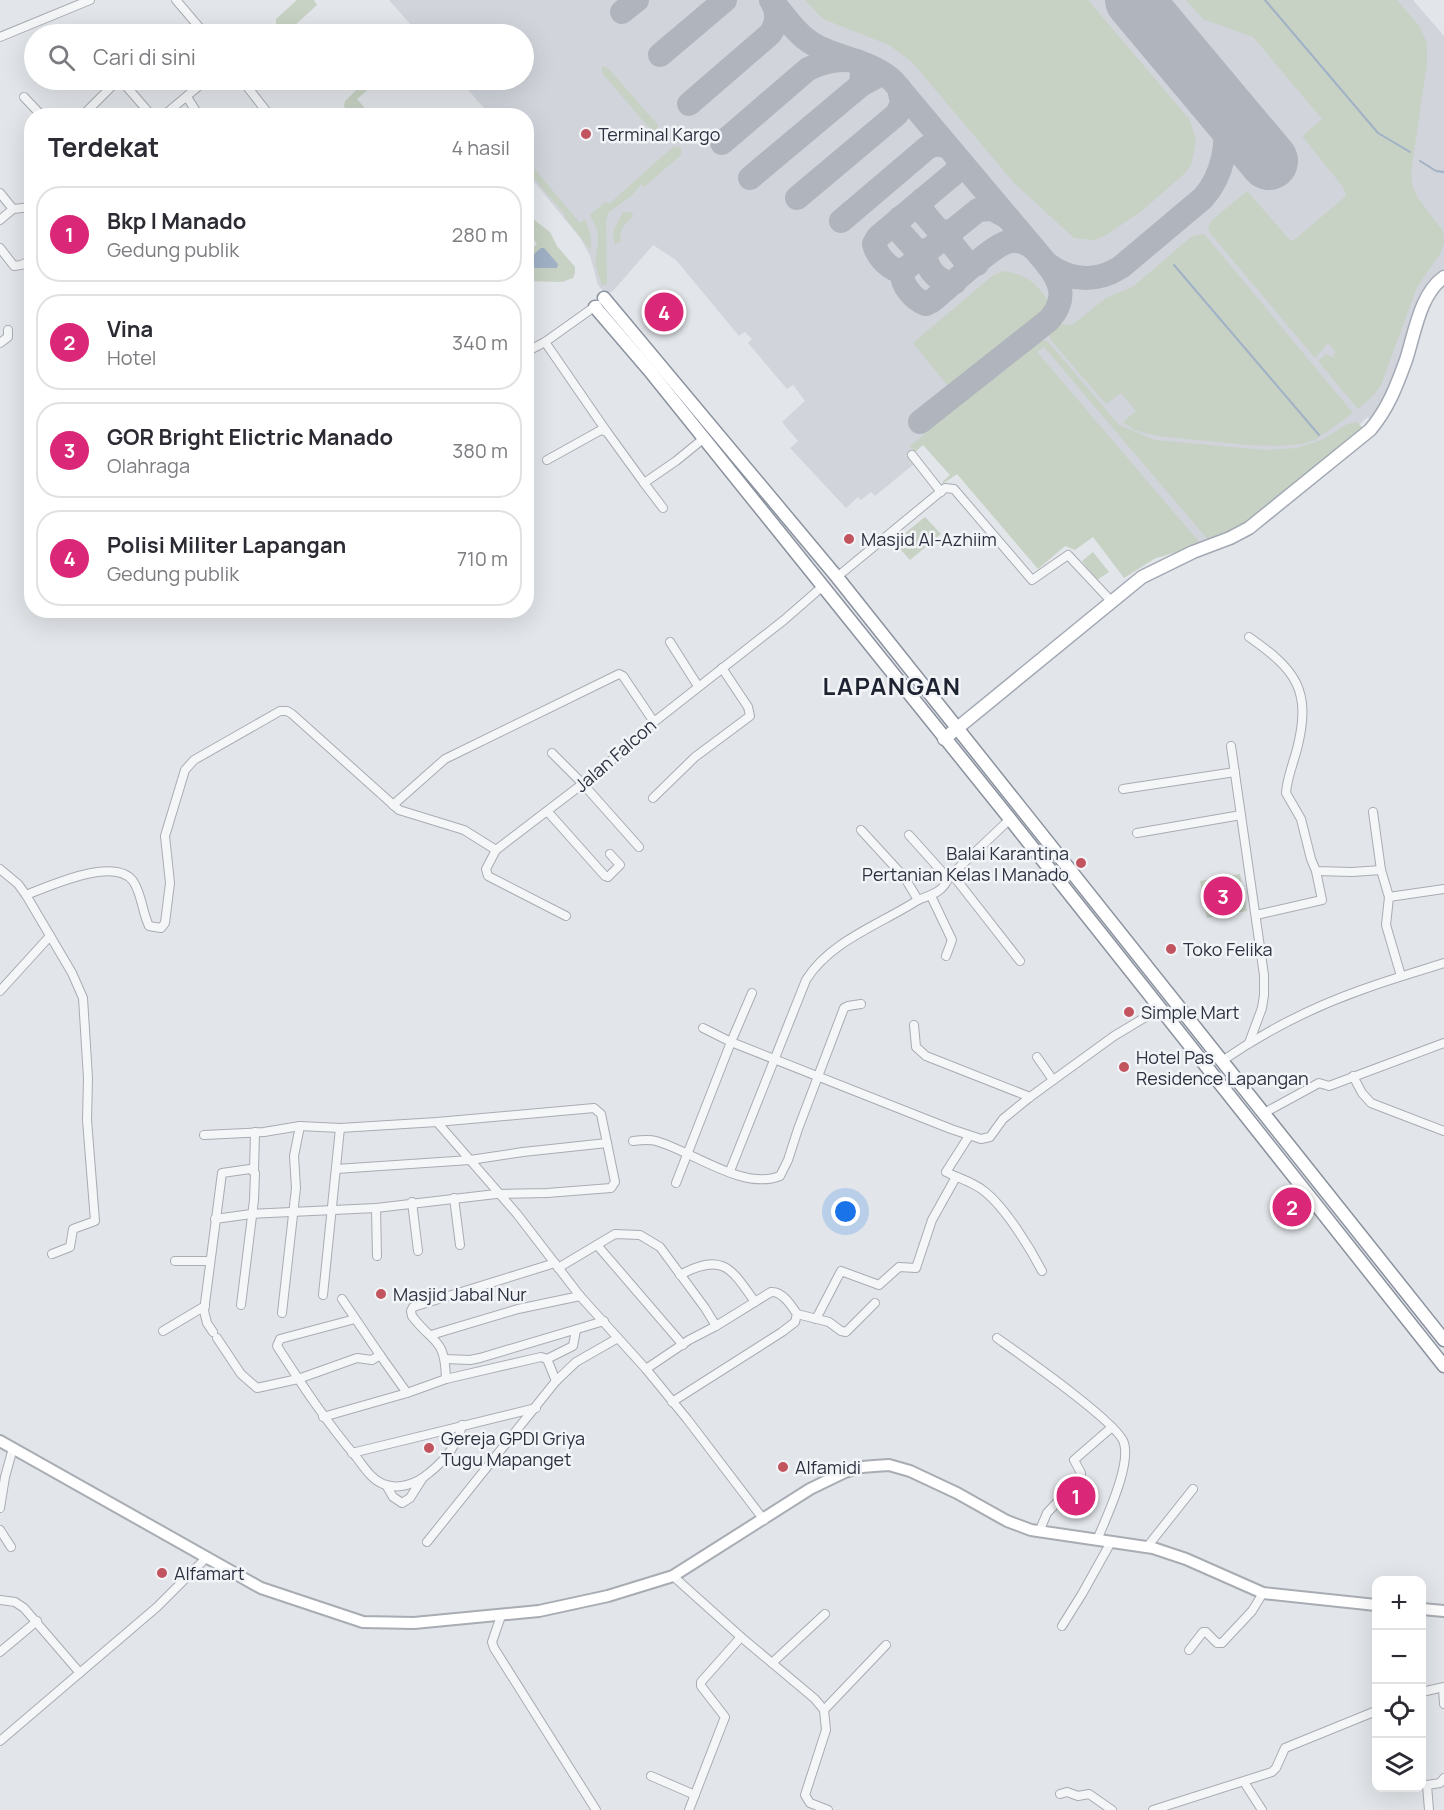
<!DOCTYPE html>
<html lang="id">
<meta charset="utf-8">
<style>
:root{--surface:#fff;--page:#f7f7f7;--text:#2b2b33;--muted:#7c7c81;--line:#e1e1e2;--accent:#db2777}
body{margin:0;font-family:Manrope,sans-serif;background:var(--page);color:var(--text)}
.controls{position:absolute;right:18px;bottom:18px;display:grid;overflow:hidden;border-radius:12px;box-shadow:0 6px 24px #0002}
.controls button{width:54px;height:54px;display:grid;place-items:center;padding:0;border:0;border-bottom:2px solid var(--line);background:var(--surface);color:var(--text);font:30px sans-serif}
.you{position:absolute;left:846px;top:1212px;width:21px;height:21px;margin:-15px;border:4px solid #fff;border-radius:50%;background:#1a73e8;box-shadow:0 0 0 9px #1a73e833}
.badge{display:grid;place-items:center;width:39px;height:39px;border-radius:50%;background:var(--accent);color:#fff;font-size:20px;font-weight:700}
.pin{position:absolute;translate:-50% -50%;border:3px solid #fff;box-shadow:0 2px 6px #0006}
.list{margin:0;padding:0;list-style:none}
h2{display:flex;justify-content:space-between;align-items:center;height:78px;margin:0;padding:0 24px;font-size:26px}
h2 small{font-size:20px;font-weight:400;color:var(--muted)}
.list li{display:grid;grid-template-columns:39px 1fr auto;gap:18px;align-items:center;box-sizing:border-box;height:96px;margin:0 12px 12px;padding:0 12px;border:2px solid var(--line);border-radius:24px}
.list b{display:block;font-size:22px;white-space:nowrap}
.list p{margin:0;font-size:20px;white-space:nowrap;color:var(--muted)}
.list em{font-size:20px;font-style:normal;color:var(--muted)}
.icon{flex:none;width:33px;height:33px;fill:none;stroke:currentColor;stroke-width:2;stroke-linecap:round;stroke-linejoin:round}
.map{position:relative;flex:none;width:1444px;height:1810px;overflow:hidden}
.search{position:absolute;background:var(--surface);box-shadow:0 6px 24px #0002;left:24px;top:24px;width:510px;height:66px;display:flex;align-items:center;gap:15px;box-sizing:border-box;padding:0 21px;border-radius:33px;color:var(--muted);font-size:22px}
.panel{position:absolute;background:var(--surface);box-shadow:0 6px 24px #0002;left:24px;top:108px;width:510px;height:510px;border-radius:24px}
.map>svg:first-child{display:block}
.built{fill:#d1d4db}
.green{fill:#c7d2c4}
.water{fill:#a1b1c6}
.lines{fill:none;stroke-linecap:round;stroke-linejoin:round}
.stream{stroke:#a1b1c6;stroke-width:2}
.taxiway{stroke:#b0b4bd;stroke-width:24}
.runway{stroke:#b0b4bd;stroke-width:58}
.minor-casing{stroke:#a8acb3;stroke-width:10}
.secondary-casing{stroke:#a8acb3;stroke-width:14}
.primary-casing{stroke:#a3a9b4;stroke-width:15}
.trunk-casing{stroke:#8b929f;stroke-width:15}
.minor{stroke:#f5f6f8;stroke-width:8}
.secondary{stroke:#fff;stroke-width:10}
.primary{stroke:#fff;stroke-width:12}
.trunk{stroke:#fff;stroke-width:12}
.poi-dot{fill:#c2545f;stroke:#f2f4f7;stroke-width:2}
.labels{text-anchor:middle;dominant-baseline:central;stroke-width:5;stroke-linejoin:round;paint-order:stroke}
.poi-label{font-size:18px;fill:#2c3240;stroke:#f2f4f7;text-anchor:start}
.street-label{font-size:18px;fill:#2c3240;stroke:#f2f4f7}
.district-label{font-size:24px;font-weight:bold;letter-spacing:1.5px;fill:#1e2331;stroke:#f2f4f7}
</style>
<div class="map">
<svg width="1444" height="1810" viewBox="0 0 1444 1810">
<rect width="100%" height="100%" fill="#e2e5e9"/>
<path class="built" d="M389,0h1024l31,36v232l-18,20 -40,110 -15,22 -4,-3 -8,8 2,4 -126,103 -53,18 -257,-107 -12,10 -2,-2 -3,3 6,10 -39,32 -4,-4 -10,8 -3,-3 -12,11 -56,-60 8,-7 -16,-19 23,-21 -12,-16 -6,4 -39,-46 4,-4 -7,-7 -6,4 -63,-76 -23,-15 -40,46 -4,2 -5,-1 -6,-7 -8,-29 -9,-17 -54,-66 -1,-57 -40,-1 -1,-6 -26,-29h65v-46h-105z"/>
<g class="green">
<path d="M297,0h17l3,5 -23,21 7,8h-19l-6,-6v-9z"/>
<path d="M805,0h283l102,120 6,21 -5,24 -7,9 -41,36 -38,26 -11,4 -20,-2 -60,-55 -102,-121 -23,-17 -66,-26z"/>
<path d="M1186,0h211l23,27 6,14 1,9v13l-16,110 2,14 5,11 25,33 1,12 -4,11 -23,33 -36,98 -8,11 -15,13 -40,-48 8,-7 6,3 4,-5 -8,-9 -13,15 -105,-125 -2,-5 3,-7 36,-30 42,48 4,2 53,-45 -3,-9 -41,-51 20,-17 -69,-82 -50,-18z"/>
<path d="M602,66l6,2 50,57v6h-6l-50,-58z"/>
<path d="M367,80h12l-22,19 14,16h-21l-6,-9 1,-5z"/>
<path d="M674,146l7,2v7l-37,32 -3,-2 -10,11 -23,17 -2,9 1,62 -5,2 -7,-23 3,-18v-13l-8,-17 16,-14 3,3z"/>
<path d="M526,159l54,64 5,-4 6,17v15l-27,-35 1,-1 -38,-45z"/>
<path d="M623,212h7l4,4c-9,8 -15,12 -13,25l-6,4 -2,-14z"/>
<path d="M527,218l4,2 2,-1 17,13 7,14 18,21v6l-2,5 -11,4 -35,-1 -1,-28 11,-9 -10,-13z"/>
<path d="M1202,234l3,1 148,178 -38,27 -12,4 -25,2 -30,-1 -91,-9 -23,-6 -11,-8 13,-11 -15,-18 -13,10 -4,-1 -54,-63 -1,-8 4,-6 8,-1 11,1 34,-27 28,-12 58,-50z"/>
<path d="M1003,271c26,4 29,10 46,29l-2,8 -95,78h-4l-35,-43 79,-67z"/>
<path d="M1038,340l9,1 4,4 68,80 36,15 110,10 32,-2 27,-9 23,-15 10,-2 5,5 -127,105 -26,9 -165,-194 -7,5 164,192 -47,15 -30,19 -31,-41 -18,13 -10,-4 -27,23 -81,-95 -13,9 -2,-1 8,-7 -27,-30 -8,7 -5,-6z"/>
<path d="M925,517l16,17 -31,26 -16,-18z"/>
<path d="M1093,552l16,20 -12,8 -15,-19z"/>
<path d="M1240,874l7,37 -40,7 -7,-37z"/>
</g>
<path class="water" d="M541,248h3l14,16 -1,4h-30v-8z"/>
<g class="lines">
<g class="stream">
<path d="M1265,0l113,133 32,19"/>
<path d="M1420,161l16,10 8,1"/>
<path d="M1174,265l145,170"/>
</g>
<g class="taxiway">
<path d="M771,0c13,15 25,34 42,44 25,15 58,16 80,37l154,183c15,19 20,36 2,56l-129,102"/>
<path d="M622,12l15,-12"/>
<path d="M660,55l65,-55"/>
<path d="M689,104l81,-70c8,-11 8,-22 1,-34"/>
<path d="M722,143l86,-74c16,-8 31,-11 49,-8l5,10 -1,14"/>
<path d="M957,158l2,8 -2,5 -79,66 -4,7c3,12 17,29 30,26l74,-60 14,-1 15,8"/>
<path d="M750,178l111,-93 13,-7"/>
<path d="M797,198l100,-84 5,-11 -3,-15"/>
<path d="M923,199l-1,12 17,20 11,1 -2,7 20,25h9"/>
<path d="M900,218l-2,7 1,6 17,19 11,1c-6,13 14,36 28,31"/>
<path d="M841,221l87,-74 10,-3 10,3"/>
<path d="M1047,264c23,17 49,19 74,3l82,-69c19,-21 29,-59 17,-86 -5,-12 -12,-22 -20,-33"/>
<path d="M904,270c-6,13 10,30 22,34l6,-3c16,-13 62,-58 79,-60 9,-1 16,2 22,7"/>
</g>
<path class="runway" d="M1134,0l135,161"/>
<defs>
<g id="minor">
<path d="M176,0l29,34"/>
<path d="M0,37l90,-37"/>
<path d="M187,80l8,9"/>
<path d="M242,80l28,36"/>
<path d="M24,97l18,19"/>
<path d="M187,97l12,19"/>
<path d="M82,116l30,-30 6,-3 8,3 26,30"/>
<path d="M163,116l43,-36"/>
<path d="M0,193l13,16"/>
<path d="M0,220l13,-11 19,-2"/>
<path d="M0,248l14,18 7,-1 11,-5"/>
<path d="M545,342l62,90"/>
<path d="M0,343l8,-6v-7"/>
<path d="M526,352l19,-10 52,-37"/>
<path d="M912,455l29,37"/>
<path d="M547,460l54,-30 6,2 37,51 32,-22 27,-22"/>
<path d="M644,483l19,25"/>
<path d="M837,577l108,-89 9,1 78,91 36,-25 44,47"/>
<path d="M1249,637c47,33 63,53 48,112 -4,15 -10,29 -11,44l15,26 10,40 5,12 36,1 29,-2"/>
<path d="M670,642l28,44"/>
<path d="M1231,746l33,229v20l-2,13 -13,35"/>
<path d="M552,753l31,31 56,63"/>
<path d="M1123,789l112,-17"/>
<path d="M653,798l42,-41 55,-41 -2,-9 -26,-39"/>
<path d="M393,805l52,-46 174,-85 4,2 31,46"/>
<path d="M548,812l57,64 3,1 12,-12 -10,-11"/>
<path d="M1373,812l8,58 8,27 -3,28 15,51"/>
<path d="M1137,833l104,-18"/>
<path d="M909,835l35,39 5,3 61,-58"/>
<path d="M0,869l18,15 8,11 46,78 11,25 5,80 -1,42 8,101 -22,8 -3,18 -18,7"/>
<path d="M952,874l68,87"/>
<path d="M26,895c24,-9 88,-39 107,-14 9,13 9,31 16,45l12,2 4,-5 5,-40 -5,-47 20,-66 9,-10 86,-49h7l5,3 107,96 65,20 32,20"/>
<path d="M931,896l21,44 -6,16"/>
<path d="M1389,897l55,-8"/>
<path d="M918,900c15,-6 24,-7 31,-23"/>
<path d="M1256,915l66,-15 -6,-29"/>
<path d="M566,916l-78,-40 -2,-7 10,-19 106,-81 52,-47 130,-102 39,-34"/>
<path d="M0,991l50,-55"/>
<path d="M752,993l-21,49 220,87 30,10 9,-2 13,-18 27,-22 84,-61 45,-27"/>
<path d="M914,1025l2,22 10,9 104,41"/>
<path d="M1037,1057l16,23"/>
<path d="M1222,1061c42,-29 91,-54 139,-71 27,-10 55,-18 83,-27"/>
<path d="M1353,1076l9,17 9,10 73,28"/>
<path d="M1264,1113l55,-30 10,3 115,-43"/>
<path d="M437,1122l80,92 63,82 66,73 41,50 77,101"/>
<path d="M204,1135l60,-3 36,-6 40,2 97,-6 157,-14 7,6 14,68 -4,6 -64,5 -51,1 -120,14 -125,6 -36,5"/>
<path d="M969,1136l-23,36c12,6 27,10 38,19 21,16 46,57 58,80"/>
<path d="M633,1141c8,-1 16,-2 23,0 36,10 87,50 124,35l8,-16 10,-31 46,-121 4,-2 13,-2"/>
<path d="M336,1169l134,-9 53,-8 84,-9"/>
<path d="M254,1171l1,-39"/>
<path d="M730,1171l76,-191c24,-39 75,-56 112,-80l-13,-22 -44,-48"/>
<path d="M676,1183l55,-141 -28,-14"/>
<path d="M454,1198l6,47"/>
<path d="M412,1202l6,49"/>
<path d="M376,1208l1,48"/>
<path d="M597,1245l86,100"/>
<path d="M175,1261h35"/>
<path d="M558,1268l57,-34 25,1 20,12 45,61 11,18 -27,14 -43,29"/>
<path d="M680,1275c43,-23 51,-7 75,27"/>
<path d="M323,1295l17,-167"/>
<path d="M342,1299l38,56"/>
<path d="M282,1313l14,-125 -2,-32 6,-30"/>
<path d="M797,1314l32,8 12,9 5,1 29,-29"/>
<path d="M355,1319l-75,20 -3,7c25,39 50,77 80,112 7,9 14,21 26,26 16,6 33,0 46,-11 15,-12 29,-29 33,-48"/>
<path d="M816,1319l25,-48 38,14 20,-18 17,1 16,-48 24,-43"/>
<path d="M163,1331l42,-25"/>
<path d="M213,1332l-6,-9 -3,-12 18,-138 28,-4 5,4 -1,27 -13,105"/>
<path d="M431,1335l87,-26 62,-13"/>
<path d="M217,1338l24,36 16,14 41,-9 59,-21 15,2 8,-5 27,38"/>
<path d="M997,1338c21,15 122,85 127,105 7,23 -18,75 -27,97"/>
<path d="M445,1359l25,1 10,-2 124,-37"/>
<path d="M547,1359l26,-13 3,-16"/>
<path d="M446,1379c-1,-42 -12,-34 -34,-63l-1,-5 2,-4 142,-44"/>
<path d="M672,1402l110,-70 13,-10 2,-8c-6,-9 -15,-23 -26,-22l-55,34"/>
<path d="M323,1417l84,-24 39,-14 95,-22 6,2 9,22"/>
<path d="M352,1453l184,-45"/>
<path d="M386,1485l7,12 9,6 8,-5 12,-19"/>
<path d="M0,1508l5,-31 8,-29"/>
<path d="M0,1530l11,17"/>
<path d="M1039,1532l8,-19 34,-36v-4l-7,-13 38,-33"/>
<path d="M427,1542l129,-161 20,-19 42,-24"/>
<path d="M1147,1547l46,-58"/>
<path d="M673,1576l68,61 -40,45v4l24,31 -36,93"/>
<path d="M0,1600l15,2 9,6 56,65"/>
<path d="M501,1616l-9,26 2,6 102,162"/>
<path d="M1062,1626l20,-32 29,-52"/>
<path d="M741,1637l74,62 9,11 2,20 -21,65 5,8 18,7"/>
<path d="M1189,1650l14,-18h3l11,11h5l30,-32 11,-18"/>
<path d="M0,1652l37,-31"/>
<path d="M772,1663l53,-49"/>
<path d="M1443,1688l1,16"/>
<path d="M1422,1692l22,-5"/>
<path d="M824,1710l62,-65"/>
<path d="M0,1741l157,-134 49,-49"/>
<path d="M651,1776l44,19"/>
<path d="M1244,1782l18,28"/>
<path d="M1060,1794l7,-2 11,4 11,-2 23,16"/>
<path d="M1153,1810l119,-38 4,-4 9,-20 91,-37"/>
<path d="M1429,1810l-2,-25 13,-2 4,-5"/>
</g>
<g id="secondary">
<path d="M0,1441l261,147 102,34 51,1 125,-12 69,-15 65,-20 137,-87 35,-17 17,-5 12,-1 15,-1 21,6 47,22 50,28 24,9 122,18 33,11 77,34 113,12"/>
<path d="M1422,1609l22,2"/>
</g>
<path id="primary" d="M944,739l198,-162 51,-25 37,-14 19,-10 121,-98c18,-21 27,-45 36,-70 9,-28 14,-66 38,-83"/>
<g id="trunk">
<path d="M604,298l233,279 607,763"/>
<path d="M595,307l54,63 361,449 434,547"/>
</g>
</defs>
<use href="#minor" class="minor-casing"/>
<use href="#secondary" class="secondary-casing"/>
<use href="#primary" class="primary-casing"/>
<use href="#trunk" class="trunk-casing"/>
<use href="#minor" class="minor"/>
<use href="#secondary" class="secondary"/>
<use href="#primary" class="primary"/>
<use href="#trunk" class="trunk"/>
</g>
<g class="poi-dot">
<circle cx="586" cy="134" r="6"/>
<circle cx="849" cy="539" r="6"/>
<circle cx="1081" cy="863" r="6"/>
<circle cx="1171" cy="949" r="6"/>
<circle cx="1129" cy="1012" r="6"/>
<circle cx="1124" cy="1067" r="6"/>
<circle cx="381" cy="1294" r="6"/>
<circle cx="429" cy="1448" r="6"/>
<circle cx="783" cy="1467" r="6"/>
<circle cx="162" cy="1573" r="6"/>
</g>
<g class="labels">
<g class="poi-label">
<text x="598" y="134">Terminal Kargo</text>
<text x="861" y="539">Masjid Al-Azhiim</text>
<text x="1069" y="853" text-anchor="end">Balai Karantina<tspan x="1069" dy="21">Pertanian Kelas I Manado</tspan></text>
<text x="1183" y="949">Toko Felika</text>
<text x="1141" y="1012">Simple Mart</text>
<text x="1136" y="1057">Hotel Pas<tspan x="1136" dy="21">Residence Lapangan</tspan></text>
<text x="393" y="1294">Masjid Jabal Nur</text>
<text x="441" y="1438">Gereja GPDI Griya<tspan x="441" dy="21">Tugu Mapanget</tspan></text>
<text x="795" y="1467">Alfamidi</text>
<text x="174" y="1573">Alfamart</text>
</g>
<g class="street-label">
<text transform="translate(615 755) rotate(-41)">Jalan Falcon</text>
</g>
<g class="district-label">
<text x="892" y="685">LAPANGAN</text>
</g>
</g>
</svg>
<div class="controls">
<button>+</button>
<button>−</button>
<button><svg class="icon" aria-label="locate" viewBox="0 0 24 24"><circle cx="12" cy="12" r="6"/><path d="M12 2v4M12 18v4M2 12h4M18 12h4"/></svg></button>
<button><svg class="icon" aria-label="layers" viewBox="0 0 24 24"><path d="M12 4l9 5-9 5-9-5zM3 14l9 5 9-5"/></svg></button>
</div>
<div class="you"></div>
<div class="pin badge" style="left:1076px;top:1496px">1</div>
<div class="pin badge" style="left:1292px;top:1207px">2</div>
<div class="pin badge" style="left:1223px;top:896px">3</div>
<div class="pin badge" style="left:664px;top:312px">4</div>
<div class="search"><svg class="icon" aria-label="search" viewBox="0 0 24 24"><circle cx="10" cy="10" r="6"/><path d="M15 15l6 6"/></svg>Cari di sini</div>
<section class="panel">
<h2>Terdekat<small>4 hasil</small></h2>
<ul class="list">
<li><span class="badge">1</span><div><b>Bkp I Manado</b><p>Gedung publik</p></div><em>280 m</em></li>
<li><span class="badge">2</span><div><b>Vina</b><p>Hotel</p></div><em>340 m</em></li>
<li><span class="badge">3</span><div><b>GOR Bright Elictric Manado</b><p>Olahraga</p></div><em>380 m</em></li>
<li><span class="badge">4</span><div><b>Polisi Militer Lapangan</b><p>Gedung publik</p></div><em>710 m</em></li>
</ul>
</section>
</div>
